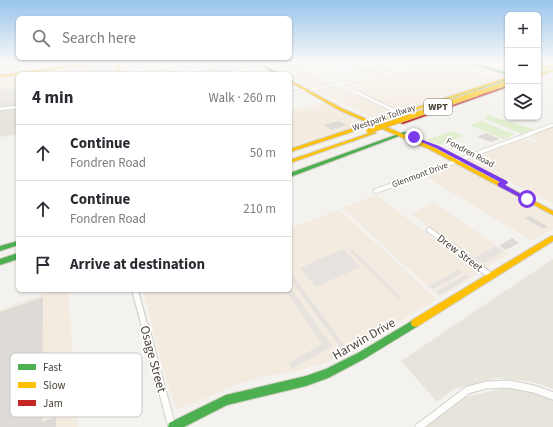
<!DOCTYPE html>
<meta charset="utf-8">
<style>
:root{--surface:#fff;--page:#f2f2f3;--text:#2b2b33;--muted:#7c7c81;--line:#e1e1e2}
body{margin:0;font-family:"Source Sans 3",sans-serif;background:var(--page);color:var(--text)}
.controls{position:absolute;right:12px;top:12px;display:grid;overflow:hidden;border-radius:6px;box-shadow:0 1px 3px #0004}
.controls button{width:36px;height:36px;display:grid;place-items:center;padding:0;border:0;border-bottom:1px solid var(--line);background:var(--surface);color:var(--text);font:20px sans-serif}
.stop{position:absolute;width:12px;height:12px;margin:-9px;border:3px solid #7c3aed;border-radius:50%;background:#fff}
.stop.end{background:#7c3aed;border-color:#fff;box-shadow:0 1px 4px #0008}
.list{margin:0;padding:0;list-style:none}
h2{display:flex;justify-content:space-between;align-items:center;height:52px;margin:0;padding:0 16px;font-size:17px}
h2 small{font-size:13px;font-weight:400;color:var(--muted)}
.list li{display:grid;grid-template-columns:26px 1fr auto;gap:12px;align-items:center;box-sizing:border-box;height:56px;padding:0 16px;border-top:1px solid var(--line)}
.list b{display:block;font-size:15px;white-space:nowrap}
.list p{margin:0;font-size:13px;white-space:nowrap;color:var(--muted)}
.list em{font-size:13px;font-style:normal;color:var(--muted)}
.icon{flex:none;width:22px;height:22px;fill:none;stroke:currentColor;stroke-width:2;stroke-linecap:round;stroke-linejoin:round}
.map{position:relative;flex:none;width:553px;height:427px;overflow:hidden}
.search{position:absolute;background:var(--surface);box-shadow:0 1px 3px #0004;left:16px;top:16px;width:276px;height:44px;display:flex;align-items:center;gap:10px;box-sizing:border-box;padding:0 14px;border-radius:6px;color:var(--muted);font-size:15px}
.panel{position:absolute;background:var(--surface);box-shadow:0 1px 3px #0004;left:16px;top:72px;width:276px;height:220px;border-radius:6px}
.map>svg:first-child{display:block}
.residential{fill:#e7e4dc}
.commercial{fill:#f3ebdf}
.industrial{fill:#e6e2de}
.education{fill:#eae5da}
.green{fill:#e1eecf}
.parking{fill:#e6e3df}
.building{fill:#dedbd6}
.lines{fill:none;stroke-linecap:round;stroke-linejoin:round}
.street-far5-casing{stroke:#d2d0cb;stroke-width:3}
.street-far4-casing{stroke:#d2d0cb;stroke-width:4.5}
.street-far3-casing{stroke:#d2d0cb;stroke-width:5}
.street-far2-casing{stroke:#d2d0cb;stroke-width:6}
.street-far1-casing{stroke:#d2d0cb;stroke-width:8}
.street-casing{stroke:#d2d0cb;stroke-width:9}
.fast-casing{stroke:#d3cfc5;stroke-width:2}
.slow-casing{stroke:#d3cfc5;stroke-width:2}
.jam-casing{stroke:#d3cfc5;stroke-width:2}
.street-far5{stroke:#fdfdfc;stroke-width:2}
.street-far4{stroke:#fdfdfc;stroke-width:3}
.street-far3{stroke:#fdfdfc;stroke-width:3.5}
.street-far2{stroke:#fdfdfc;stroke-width:4.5}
.street-far1{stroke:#fdfdfc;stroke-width:5.5}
.street{stroke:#fdfdfc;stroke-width:7}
.fast{fill:#4caf50;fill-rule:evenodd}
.slow{fill:#ffc107;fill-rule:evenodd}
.jam{fill:#c62828;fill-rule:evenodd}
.slow-bridge-far1-casing{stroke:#ccbfa9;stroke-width:5;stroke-linecap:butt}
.slow-bridge-casing{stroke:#ccbfa9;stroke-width:6;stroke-linecap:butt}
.slow-bridge-far1{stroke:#ffc107;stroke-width:4}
.slow-bridge{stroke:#ffc107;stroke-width:5}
.route{fill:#7c3aed}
.labels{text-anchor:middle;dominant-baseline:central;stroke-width:3.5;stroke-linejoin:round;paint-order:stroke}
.far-street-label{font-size:9px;fill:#4b4439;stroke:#fff}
.shield{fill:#fff;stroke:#817c74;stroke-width:1}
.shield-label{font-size:10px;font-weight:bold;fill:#4b4439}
.street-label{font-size:11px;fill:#4b4439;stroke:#fff}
.near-street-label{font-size:13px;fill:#4b4439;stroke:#fff}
.key{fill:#fff;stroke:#c9c7c4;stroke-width:1}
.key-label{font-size:11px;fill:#4b4439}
</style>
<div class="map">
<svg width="553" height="427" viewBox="0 0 553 427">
<rect width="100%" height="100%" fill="#f4f2ee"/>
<g class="residential">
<path d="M18,87v18l-18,3v-19z"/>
<path d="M18,108v26l-18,3v-26z"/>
<path d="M553,259v130l-20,-7 -37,-4 -42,11 -17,13 -36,-41z"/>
<path d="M513,386l40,14v27h-131l44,-30z"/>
</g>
<g class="commercial">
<path d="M63,62l2,3 -65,8v-5l17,-2v2z"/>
<path d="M449,62h14l12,4 -11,3 36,10 -99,32 -58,-27z"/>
<path d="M291,63l10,5 31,16 -21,4 -21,-11v-3h-5l-12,-7 1,-1z"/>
<path d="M65,68l1,6h-48v13l-18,2v-10l2,-3z"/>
<path d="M338,86l55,27 -17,6 -5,-2 -55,-27z"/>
<path d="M324,103l42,20 -76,24v-36z"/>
<path d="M553,126v78l-86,-44 57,-21 11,4 4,-2 -12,-5z"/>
<path d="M456,164l97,52v13l-21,12 -107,-65z"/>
<path d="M376,195l103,78 -39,24 -98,-89z"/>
<path d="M434,203l75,51 -25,14 -73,-54z"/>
<path d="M339,210l98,89 -96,57 -14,6 -33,10 -30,4 -26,8 -61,26 -14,-40 -20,-80h147v-62z"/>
<path d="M54,290h14l10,137h-78v-117z"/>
</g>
<g class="industrial">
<path d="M112,62l5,11 -51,1 -1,-6z"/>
<path d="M189,64l6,5 -9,1 -3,-2 -32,5 1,1 -28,-1z"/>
<path d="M240,64l3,2 -3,1 3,2 -30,5h-6l-6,-4z"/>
</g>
<path class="education" d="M381,64l16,6 -21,4 -8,-3 -8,2 -7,-3z"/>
<g class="green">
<path d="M490,114l1,2 42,13 -11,5 -38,-16z"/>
<path d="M482,121l33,14 -12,4 -33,-14z"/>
<path d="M452,131l12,5 -25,9 -14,-5z"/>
</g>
<g class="parking">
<path d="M496,246l8,5 -21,13 -8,-6z"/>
<path d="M343,249l17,18 -44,20 -16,-19z"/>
<path d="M352,249l50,49 -4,2 -49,-50z"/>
<path d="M459,269l4,3 -30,17 -4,-3z"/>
<path d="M466,274l4,3 -30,18 -4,-3z"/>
<path d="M293,276l55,74 -16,9 -3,-5 11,-7 -50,-68z"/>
<path d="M290,287l42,59 -40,23 -3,-6 33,-19 -37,-54h5z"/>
</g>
<g class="building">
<path d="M339,121l8,4 -16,5 -8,-5z"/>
<path d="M486,133l14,6 -9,3 -14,-5z"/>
<path d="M530,216l18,11 -5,2 -18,-11z"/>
<path d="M512,238l7,5 -13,7 -7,-4z"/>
<path d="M43,297l-1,125 14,-6v11h-56v-115z"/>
</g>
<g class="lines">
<defs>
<g id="street-far5">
<path d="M3,62l-2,4h6"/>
<path d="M190,62l14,12"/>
<path d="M292,62l68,32"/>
<path d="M22,64l11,-2"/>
<path d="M382,64l19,6"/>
<path d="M118,67l25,-3"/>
<path d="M303,67l28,-5"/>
<path d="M121,73l77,-11"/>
<path d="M167,74l79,-12"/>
<path d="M218,74l43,-7 18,-5"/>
<path d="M320,75l67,-13"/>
<path d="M310,90l133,-28"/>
<path d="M290,94l17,-4"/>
</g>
<g id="street-far4">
<path d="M358,93l41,20"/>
<path d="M290,94l3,-1"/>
<path d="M0,109l18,-2"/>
<path d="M529,134l24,-9"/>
</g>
<path id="street-far3" d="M395,184l137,-51"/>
<g id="street-far2">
<path d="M376,191l22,-8"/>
<path d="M429,230l23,17"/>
</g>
<g id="street-far1">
<path d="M451,246l40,30"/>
<path d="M135,290l10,37"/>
</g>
<g id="street">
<path d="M145,326l27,101"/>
<path d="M419,427l49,-37 18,-5 22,-1 26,5 19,7"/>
</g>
<g id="fast">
<path d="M259,62l19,11v1h-3l-20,-12z"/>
<path d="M465,62h5l38,11v2z"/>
<path d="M508,78v2l-87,28 -3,-1z"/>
<path d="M404,132l3,1 -117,44v-4z"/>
<path d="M18,241v4l-18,6v-5z"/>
<path d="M18,253v6l-18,6v-6z"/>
<path d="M415,319l3,1 1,3 -1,3 -54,33 -36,19 -22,8 -79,19 -43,22h-16l1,-4 57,-28 80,-19 20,-7 32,-16z"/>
</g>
<g id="slow">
<path d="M96,62h9l-105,15v-2z"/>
<path d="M115,62h2l5,12h-2z"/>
<path d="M553,64v2l-15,5v-2z"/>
<path d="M553,69v2l-15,5v-2z"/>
<path d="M508,77v2l-131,44 56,24 120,64v4l-124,-66 -56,-24 -83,27v-3l79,-26 -30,-13 -49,-28v-2l51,28 32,14z"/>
<path d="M373,132l3,1 -86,30v-3z"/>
<path d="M551,236h2v5l-135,85 -3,1 -3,-1 -1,-3 1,-3z"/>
</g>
<path id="jam" d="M507,85h1v2l-105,37 -3,-1z"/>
</defs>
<use href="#street-far5" class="street-far5-casing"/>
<use href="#street-far4" class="street-far4-casing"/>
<use href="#street-far3" class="street-far3-casing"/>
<use href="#street-far2" class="street-far2-casing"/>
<use href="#street-far1" class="street-far1-casing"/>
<use href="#street" class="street-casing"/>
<use href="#fast" class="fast-casing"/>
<use href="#slow" class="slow-casing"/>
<use href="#jam" class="jam-casing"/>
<use href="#street-far5" class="street-far5"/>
<use href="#street-far4" class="street-far4"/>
<use href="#street-far3" class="street-far3"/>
<use href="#street-far2" class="street-far2"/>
<use href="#street-far1" class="street-far1"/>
<use href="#street" class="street"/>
<use href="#fast" class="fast"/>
<use href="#slow" class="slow"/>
<use href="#jam" class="jam"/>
<defs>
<path id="slow-bridge-far1" d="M475,94l33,-11"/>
<path id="slow-bridge" d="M369,131l109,-38"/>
</defs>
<use href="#slow-bridge-far1" class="slow-bridge-far1-casing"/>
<use href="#slow-bridge" class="slow-bridge-casing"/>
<use href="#slow-bridge-far1" class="slow-bridge-far1"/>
<use href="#slow-bridge" class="slow-bridge"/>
</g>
<linearGradient id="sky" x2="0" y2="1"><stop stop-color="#98c4ec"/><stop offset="0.51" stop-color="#faf9f7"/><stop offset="1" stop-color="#faf9f7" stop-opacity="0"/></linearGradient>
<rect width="553" height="122" fill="url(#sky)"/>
<path class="route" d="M412,136l27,10 68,35 1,2 -3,2 25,14 -5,1 -27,-14v-3l2,-1 -64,-34 -24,-10z"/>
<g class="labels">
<g class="far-street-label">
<text transform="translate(384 118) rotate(-19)">Westpark Tollway</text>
<text transform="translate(470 153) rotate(28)">Fondren Road</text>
<text transform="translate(420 175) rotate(-20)">Glenmont Drive</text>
</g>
<rect class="shield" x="424" y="99" width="28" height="16" rx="3"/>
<g class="shield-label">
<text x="438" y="107">WPT</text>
</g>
<g class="street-label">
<text transform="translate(460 253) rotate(37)">Drew Street</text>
</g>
<g class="near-street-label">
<text transform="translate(364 339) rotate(-30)">Harwin Drive</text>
<text transform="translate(153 359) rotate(75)">Osage Street</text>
</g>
</g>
<rect x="10" y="353" width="132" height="64" rx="6" class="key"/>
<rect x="18" y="364" width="18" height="6" fill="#4caf50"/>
<rect x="18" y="382" width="18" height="6" fill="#ffc107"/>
<rect x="18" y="400" width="18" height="6" fill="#c62828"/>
<g class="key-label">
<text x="43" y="371">Fast</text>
<text x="43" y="389">Slow</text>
<text x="43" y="407">Jam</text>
</g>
</svg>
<div class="controls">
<button>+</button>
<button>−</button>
<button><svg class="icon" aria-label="layers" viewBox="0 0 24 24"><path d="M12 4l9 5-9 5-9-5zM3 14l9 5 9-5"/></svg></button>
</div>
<div class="stop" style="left:527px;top:199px"></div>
<div class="stop end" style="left:414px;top:137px"></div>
<div class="search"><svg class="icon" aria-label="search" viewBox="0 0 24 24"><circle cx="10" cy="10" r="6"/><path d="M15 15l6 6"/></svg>Search here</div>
<section class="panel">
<h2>4 min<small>Walk · 260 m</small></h2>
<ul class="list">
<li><svg class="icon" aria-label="ahead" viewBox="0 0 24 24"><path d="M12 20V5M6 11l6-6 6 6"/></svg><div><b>Continue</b><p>Fondren Road</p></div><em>50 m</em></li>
<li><svg class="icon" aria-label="ahead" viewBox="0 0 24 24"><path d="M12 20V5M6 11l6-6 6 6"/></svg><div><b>Continue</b><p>Fondren Road</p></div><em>210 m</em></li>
<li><svg class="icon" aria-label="arrive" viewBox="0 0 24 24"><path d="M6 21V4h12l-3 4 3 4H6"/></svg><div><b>Arrive at destination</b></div></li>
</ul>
</section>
</div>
